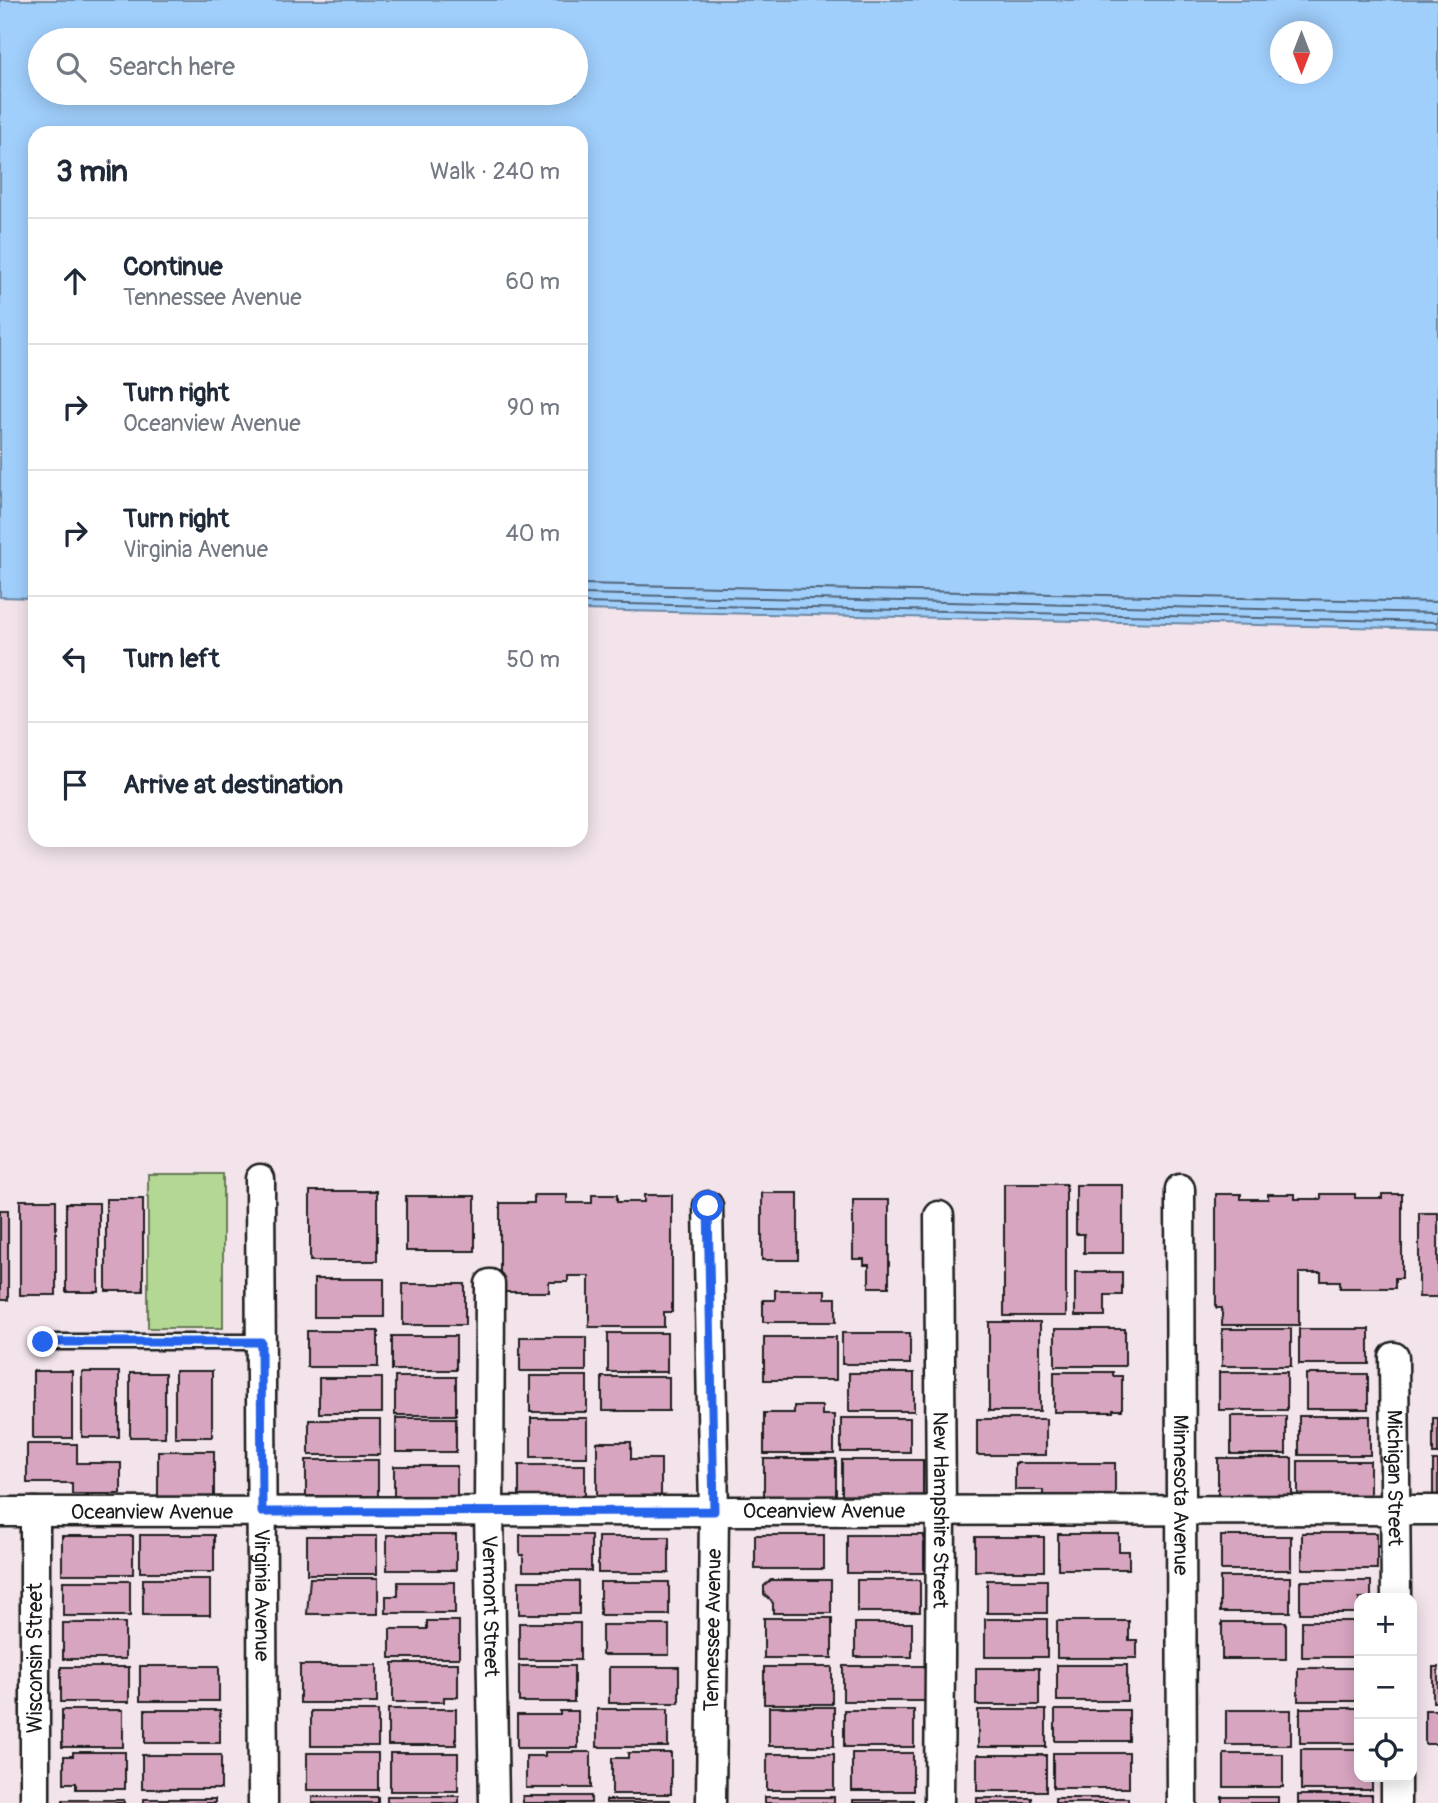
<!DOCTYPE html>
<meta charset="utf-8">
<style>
:root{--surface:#fff;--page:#f2f2f3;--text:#1f2937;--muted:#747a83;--line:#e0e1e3}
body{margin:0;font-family:Pangolin,sans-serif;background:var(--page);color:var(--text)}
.controls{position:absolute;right:21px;bottom:21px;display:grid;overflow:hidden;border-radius:14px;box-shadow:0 4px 18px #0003}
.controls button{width:63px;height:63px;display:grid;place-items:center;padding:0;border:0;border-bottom:2px solid var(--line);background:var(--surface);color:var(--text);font:35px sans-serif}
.compass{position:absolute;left:1270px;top:21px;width:63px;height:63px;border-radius:50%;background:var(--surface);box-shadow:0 4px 18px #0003;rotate:180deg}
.stop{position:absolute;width:21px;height:21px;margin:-16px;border:5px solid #2563eb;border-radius:50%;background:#fff}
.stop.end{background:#2563eb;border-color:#fff;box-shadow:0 2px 7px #0008}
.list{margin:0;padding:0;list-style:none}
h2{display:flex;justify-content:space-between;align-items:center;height:91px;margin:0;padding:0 28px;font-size:30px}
h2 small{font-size:23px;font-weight:400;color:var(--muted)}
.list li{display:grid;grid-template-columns:46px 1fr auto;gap:21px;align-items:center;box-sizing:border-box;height:126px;padding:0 28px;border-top:2px solid var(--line)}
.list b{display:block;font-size:26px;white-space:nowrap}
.list p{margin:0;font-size:23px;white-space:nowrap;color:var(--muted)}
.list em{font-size:23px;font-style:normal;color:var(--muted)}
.icon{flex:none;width:38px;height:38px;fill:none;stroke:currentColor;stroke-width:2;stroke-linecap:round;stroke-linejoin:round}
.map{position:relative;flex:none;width:1438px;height:1803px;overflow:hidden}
.search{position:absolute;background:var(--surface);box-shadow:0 4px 18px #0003;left:28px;top:28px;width:560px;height:77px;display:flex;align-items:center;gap:18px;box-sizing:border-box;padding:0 24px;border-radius:38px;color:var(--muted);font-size:26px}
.panel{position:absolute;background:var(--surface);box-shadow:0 4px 18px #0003;left:28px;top:126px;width:560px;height:721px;border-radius:21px}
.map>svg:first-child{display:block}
.green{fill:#b3d893;stroke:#687a58;stroke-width:2}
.water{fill:#a0cffc;stroke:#6b87a2;stroke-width:2;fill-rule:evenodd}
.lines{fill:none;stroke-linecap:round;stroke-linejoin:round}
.shore{stroke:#516476;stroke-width:2}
.building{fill:#d8a5c0;stroke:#1c1c1c;stroke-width:2}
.service-casing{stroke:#1c1c1c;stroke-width:19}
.minor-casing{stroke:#1c1c1c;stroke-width:33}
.service{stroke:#fff;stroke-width:14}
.minor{stroke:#fff;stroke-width:28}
.route{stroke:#2563eb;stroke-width:9}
.labels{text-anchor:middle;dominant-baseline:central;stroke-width:5;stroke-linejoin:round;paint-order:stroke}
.street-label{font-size:21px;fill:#1c1c1c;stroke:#fff}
</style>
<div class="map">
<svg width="1438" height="1803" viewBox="0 0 1438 1803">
<rect width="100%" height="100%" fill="#f3e4ec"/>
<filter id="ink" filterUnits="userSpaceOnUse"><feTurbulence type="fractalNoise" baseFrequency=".0143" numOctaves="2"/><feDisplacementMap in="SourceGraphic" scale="14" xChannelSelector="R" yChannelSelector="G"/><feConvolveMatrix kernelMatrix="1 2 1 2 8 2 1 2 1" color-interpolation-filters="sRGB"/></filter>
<g filter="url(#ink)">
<rect class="green" x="148" y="1174" width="75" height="154"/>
<path class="water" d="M0,0h1438v629l-857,-19v-477h-546v465l-35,-1zM1280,32h42v42h-42zM40,40h536v53h-536z"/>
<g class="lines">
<g class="shore">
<path d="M581,584l857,18"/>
<path d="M581,594l857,19"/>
<path d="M581,603l857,19"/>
</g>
</g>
<g class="building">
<rect x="1004" y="1184" width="62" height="132"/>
<path d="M1076,1185h47v68h-39v-19h-8z"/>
<rect x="310" y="1191" width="67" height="70"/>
<rect x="762" y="1193" width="36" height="67"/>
<path d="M1216,1194h25v5h27v-5h27v5h26v-5h34v4h27v-4h20v84h-7v10h-55v-7h-19v-8h-22v52h-77v-17h-6z"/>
<path d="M534,1195h33v8h25v-8h25v7h27v-7h28v117h-8v15h-75v-51h-21v6h-19v10h-49v-89h34z"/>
<rect x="406" y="1196" width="69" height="55"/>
<rect x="106" y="1199" width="37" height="92"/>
<rect x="20" y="1200" width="36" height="95"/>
<path d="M853,1200h36v87h-20v-22h-5v-6h-11z"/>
<rect x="66" y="1203" width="33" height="89"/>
<rect x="0" y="1210" width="8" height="90"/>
<rect x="1419" y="1213" width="19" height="84"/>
<path d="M1075,1272h47v23h-17v21h-30z"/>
<rect x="314" y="1279" width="70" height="38"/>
<rect x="403" y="1284" width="62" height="41"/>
<path d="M775,1290h50v8h11v24h-73v-22h12z"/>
<rect x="989" y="1322" width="51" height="89"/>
<rect x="1055" y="1329" width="70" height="37"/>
<rect x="1222" y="1329" width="69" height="37"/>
<rect x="1299" y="1329" width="70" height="35"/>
<rect x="307" y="1331" width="71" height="36"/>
<rect x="608" y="1333" width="59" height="39"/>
<rect x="842" y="1333" width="68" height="31"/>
<rect x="392" y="1336" width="64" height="34"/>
<rect x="520" y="1337" width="66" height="34"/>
<rect x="764" y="1337" width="72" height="43"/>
<rect x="33" y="1371" width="39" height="67"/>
<rect x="175" y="1371" width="37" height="66"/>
<rect x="82" y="1372" width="37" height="65"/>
<path d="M1054,1372h59v4h9v34h-9v2h-59z"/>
<rect x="1219" y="1372" width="68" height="38"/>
<rect x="130" y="1373" width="35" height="64"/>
<rect x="849" y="1373" width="65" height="38"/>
<rect x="1306" y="1374" width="62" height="35"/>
<rect x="530" y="1376" width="57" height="36"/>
<rect x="395" y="1377" width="61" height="38"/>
<rect x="602" y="1377" width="67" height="34"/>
<rect x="319" y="1378" width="63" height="35"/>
<path d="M794,1406h28v9h12v39h-70v-41h30z"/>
<rect x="1231" y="1416" width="55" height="38"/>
<rect x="1299" y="1416" width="71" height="39"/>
<rect x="396" y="1418" width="60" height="34"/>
<rect x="531" y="1418" width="56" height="39"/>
<rect x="841" y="1418" width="69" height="34"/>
<rect x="1433" y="1418" width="5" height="36"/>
<rect x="977" y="1419" width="69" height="36"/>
<rect x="309" y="1420" width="71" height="35"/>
<path d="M597,1442h34v17h30v41h-64z"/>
<path d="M27,1444h50v19h44v31h-49v-11h-45z"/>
<rect x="158" y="1451" width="56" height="46"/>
<rect x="1218" y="1458" width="74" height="38"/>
<rect x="764" y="1459" width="72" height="39"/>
<rect x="306" y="1460" width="72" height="36"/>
<rect x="842" y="1460" width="81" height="39"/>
<rect x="1298" y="1461" width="72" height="34"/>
<rect x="1433" y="1461" width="5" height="35"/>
<path d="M1015,1463h100v34h-72v-7h-28z"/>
<rect x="519" y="1465" width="66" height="38"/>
<rect x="394" y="1466" width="63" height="35"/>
<rect x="1302" y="1533" width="75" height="36"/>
<path d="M1058,1534h61v17h10v18h-71z"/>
<rect x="140" y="1535" width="74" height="37"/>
<rect x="387" y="1535" width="69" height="35"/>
<path d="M520,1535h71v36h-68v-16h-3z"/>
<rect x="755" y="1535" width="69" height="34"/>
<rect x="847" y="1535" width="77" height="38"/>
<rect x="62" y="1536" width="71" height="38"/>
<rect x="307" y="1536" width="70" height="38"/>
<rect x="1221" y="1536" width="70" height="34"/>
<rect x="598" y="1537" width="71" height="36"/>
<rect x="975" y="1537" width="69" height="34"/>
<rect x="1220" y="1577" width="70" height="35"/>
<path d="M310,1578h68v36h-71z"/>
<rect x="143" y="1579" width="67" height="36"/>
<path d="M771,1580h60v33h-58v-10l-9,-9v-8z"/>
<rect x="857" y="1580" width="63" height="32"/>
<rect x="987" y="1580" width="60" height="33"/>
<rect x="63" y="1581" width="67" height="35"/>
<rect x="519" y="1581" width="60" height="33"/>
<path d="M1300,1581h71v17h-12v15h-59z"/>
<path d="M398,1582h57v31h-69v-17h12z"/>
<rect x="600" y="1582" width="69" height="33"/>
<rect x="764" y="1618" width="68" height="40"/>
<rect x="985" y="1619" width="62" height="38"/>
<path d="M427,1621h32v37h-69v-29h37z"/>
<path d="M1057,1621h72v19h8v18h-80z"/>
<rect x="1302" y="1621" width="57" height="36"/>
<rect x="1222" y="1622" width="64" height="37"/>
<rect x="63" y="1623" width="62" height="36"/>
<rect x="519" y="1623" width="61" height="37"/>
<rect x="855" y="1623" width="57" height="34"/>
<rect x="602" y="1625" width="67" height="30"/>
<path d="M393,1663h65v34h-14v5h-51z"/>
<rect x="300" y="1665" width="77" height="38"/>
<rect x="1057" y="1665" width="70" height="36"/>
<rect x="140" y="1666" width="79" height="35"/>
<rect x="519" y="1666" width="55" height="36"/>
<rect x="843" y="1666" width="82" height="35"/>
<rect x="61" y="1667" width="68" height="35"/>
<rect x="609" y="1667" width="70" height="36"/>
<rect x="764" y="1667" width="68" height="37"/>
<rect x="1433" y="1667" width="5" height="35"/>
<rect x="976" y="1668" width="63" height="37"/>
<rect x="1298" y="1668" width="61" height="33"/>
<rect x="769" y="1707" width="65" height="39"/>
<rect x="1300" y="1708" width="59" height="35"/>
<rect x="388" y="1709" width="68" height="36"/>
<rect x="597" y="1709" width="71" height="38"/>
<rect x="62" y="1710" width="61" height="37"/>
<rect x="145" y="1710" width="75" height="33"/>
<rect x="844" y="1710" width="70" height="37"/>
<rect x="978" y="1710" width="68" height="37"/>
<rect x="1055" y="1710" width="74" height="31"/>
<rect x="1226" y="1710" width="65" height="35"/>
<rect x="1425" y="1710" width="13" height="34"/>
<rect x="311" y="1711" width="67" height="35"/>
<path d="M560,1711h18v37h-61v-33h43z"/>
<path d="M1301,1749h58v28h13v13h-71z"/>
<path d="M73,1752h52v37h-49v-6h-12v-27h9z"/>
<path d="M545,1752h46v36h-65v-32h19z"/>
<rect x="307" y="1753" width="71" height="37"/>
<rect x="390" y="1753" width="68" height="38"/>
<path d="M628,1753h43v41h-59v-36h16z"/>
<rect x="852" y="1753" width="61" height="38"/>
<rect x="1053" y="1753" width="76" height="35"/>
<rect x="767" y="1754" width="67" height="36"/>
<rect x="1224" y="1754" width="59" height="33"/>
<rect x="142" y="1755" width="79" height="34"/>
<rect x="977" y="1755" width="69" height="36"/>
<rect x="1298" y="1795" width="74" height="8"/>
<rect x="387" y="1796" width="72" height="7"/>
<rect x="523" y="1796" width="68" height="7"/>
<rect x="312" y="1797" width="66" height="6"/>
<rect x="765" y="1797" width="69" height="6"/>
<rect x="1222" y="1797" width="56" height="6"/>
<rect x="977" y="1798" width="55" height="5"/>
<rect x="1055" y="1798" width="73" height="5"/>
<rect x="144" y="1799" width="71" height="4"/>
<rect x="63" y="1800" width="61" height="3"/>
<rect x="606" y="1800" width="63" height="3"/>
<rect x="853" y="1800" width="60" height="3"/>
</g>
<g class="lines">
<defs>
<path id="service" d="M43,1342h218"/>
<g id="minor">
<path id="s1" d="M260,1179l3,624"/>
<path id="s2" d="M1180,1189l2,614"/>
<path d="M708,1206l6,305 -3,292"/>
<path id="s3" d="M939,1216l2,295 -2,292"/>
<path id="s4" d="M490,1284l-1,228 5,291"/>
<path id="s5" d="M1394,1357l2,241"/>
<path id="s6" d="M0,1512l1438,-2"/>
<path d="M35,1512v291"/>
<path d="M1396,1777v26"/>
</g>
</defs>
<use href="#service" class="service-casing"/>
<use href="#minor" class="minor-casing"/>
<use href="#service" class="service"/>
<use href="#minor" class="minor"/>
</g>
</g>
<g class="lines" filter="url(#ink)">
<path class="route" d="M43,1342h218l1,170 452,-1 -6,-305"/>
</g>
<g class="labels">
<g class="street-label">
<text stroke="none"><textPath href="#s5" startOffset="121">Michigan Street</textPath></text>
<text stroke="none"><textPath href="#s2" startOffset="306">Minnesota Avenue</textPath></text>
<text stroke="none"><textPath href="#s3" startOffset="294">New Hampshire Street</textPath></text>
<text stroke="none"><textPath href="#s6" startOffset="824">Oceanview Avenue</textPath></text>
<text stroke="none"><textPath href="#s6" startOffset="152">Oceanview Avenue</textPath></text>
<text stroke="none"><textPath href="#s1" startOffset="416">Virginia Avenue</textPath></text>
<text stroke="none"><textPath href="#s4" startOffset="322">Vermont Street</textPath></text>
<text transform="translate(713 1630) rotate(-89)">Tennessee Avenue</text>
<text transform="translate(35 1658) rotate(-90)">Wisconsin Street</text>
</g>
</g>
</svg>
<div class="controls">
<button>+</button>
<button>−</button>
<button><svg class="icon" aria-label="locate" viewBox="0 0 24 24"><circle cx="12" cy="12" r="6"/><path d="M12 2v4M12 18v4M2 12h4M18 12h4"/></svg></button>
</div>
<svg class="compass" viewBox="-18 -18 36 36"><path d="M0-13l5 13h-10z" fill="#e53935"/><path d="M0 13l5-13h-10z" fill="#747a83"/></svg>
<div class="stop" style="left:708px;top:1206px"></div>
<div class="stop end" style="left:43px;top:1342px"></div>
<div class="search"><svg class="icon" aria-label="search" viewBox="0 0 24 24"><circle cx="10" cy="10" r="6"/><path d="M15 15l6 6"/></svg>Search here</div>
<section class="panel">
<h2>3 min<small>Walk · 240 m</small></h2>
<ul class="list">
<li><svg class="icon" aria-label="ahead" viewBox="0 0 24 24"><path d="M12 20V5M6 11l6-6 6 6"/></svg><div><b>Continue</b><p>Tennessee Avenue</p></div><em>60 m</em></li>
<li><svg class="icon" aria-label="right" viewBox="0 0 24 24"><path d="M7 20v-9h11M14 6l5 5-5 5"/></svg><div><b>Turn right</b><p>Oceanview Avenue</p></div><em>90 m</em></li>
<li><svg class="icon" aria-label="right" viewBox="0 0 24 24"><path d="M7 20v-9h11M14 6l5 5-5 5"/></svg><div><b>Turn right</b><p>Virginia Avenue</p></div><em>40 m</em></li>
<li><svg class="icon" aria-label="left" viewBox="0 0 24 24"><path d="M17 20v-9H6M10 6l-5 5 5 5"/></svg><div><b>Turn left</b></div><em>50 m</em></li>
<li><svg class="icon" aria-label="arrive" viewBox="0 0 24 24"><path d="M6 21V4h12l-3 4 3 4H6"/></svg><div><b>Arrive at destination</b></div></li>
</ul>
</section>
</div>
